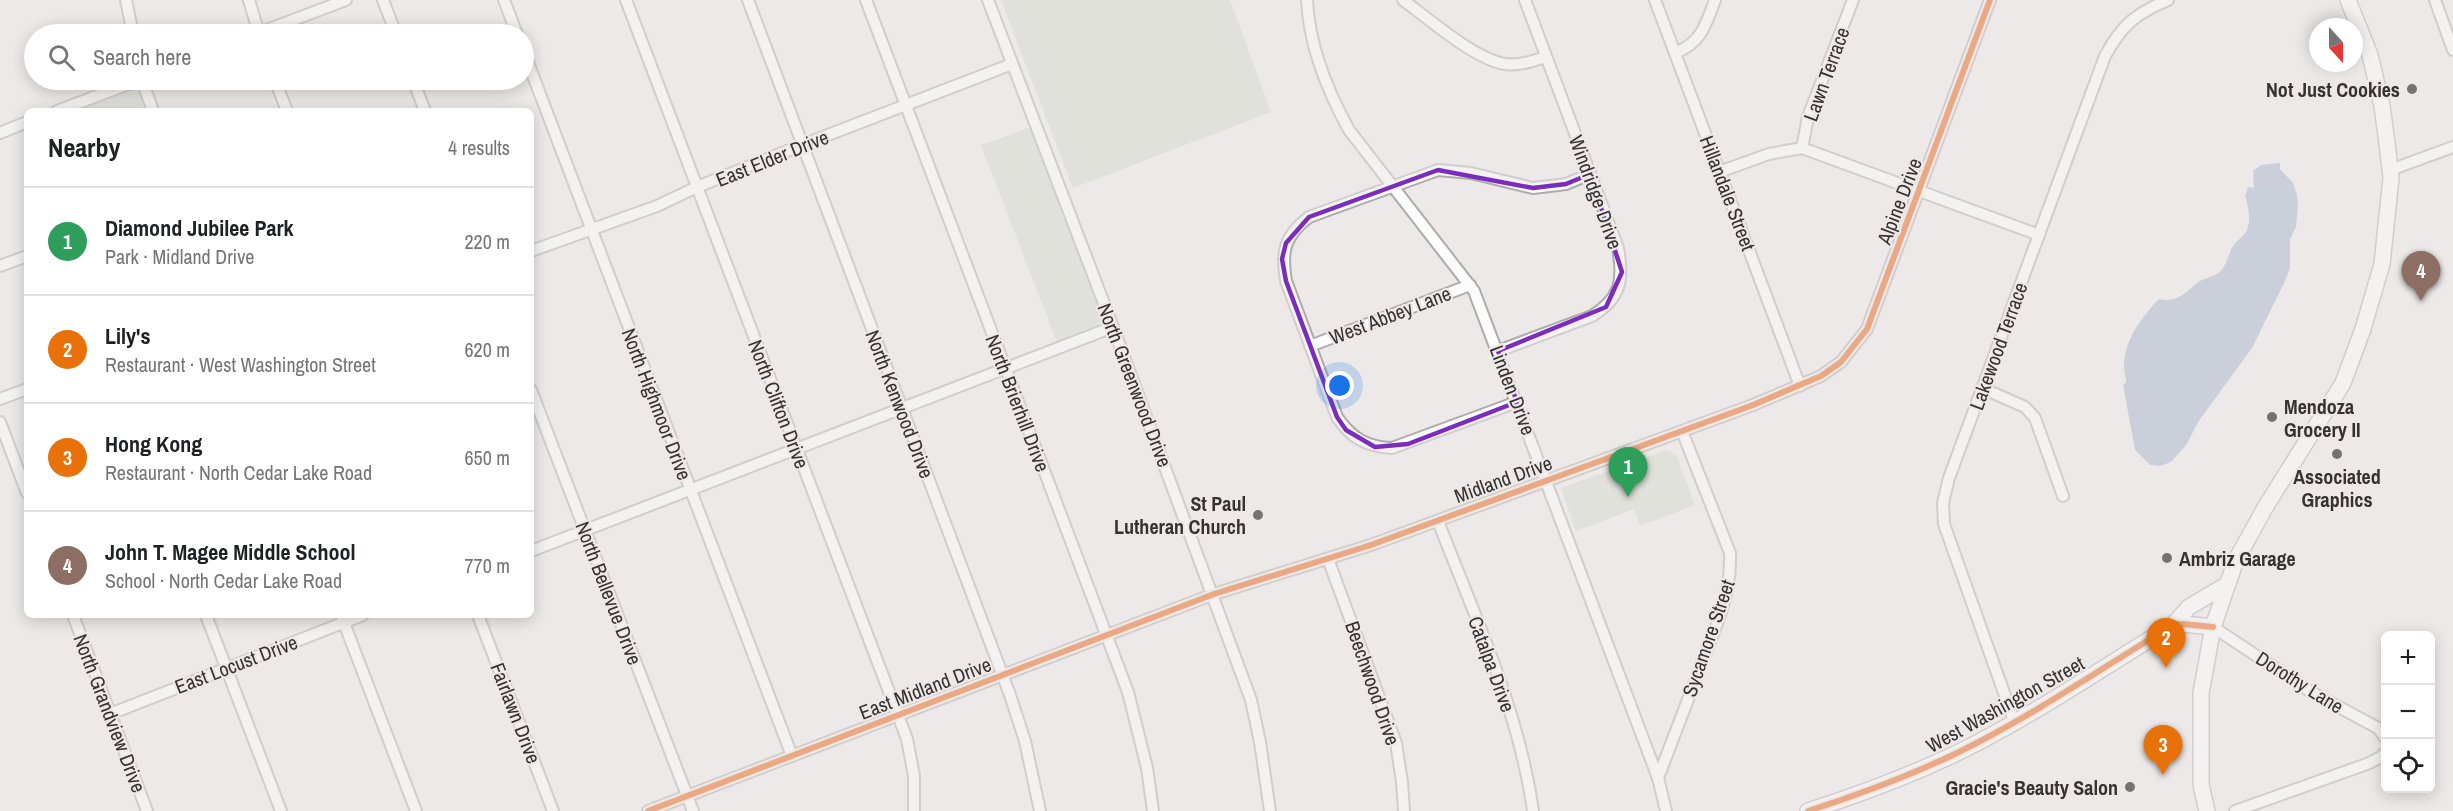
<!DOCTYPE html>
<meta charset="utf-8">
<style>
:root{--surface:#fff;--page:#f6f6f6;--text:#202124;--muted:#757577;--line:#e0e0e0;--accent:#747272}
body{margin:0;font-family:"Archivo Narrow",sans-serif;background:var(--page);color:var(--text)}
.controls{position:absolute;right:18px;bottom:18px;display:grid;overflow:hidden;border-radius:9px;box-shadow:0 3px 15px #0003}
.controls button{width:54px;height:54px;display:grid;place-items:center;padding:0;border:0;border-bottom:2px solid var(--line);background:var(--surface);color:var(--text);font:30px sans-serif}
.compass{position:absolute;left:2309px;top:18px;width:54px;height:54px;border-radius:50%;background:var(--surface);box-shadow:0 3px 15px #0003;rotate:159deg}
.you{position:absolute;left:1340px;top:386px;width:21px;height:21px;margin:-15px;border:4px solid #fff;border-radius:50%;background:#1a73e8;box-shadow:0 0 0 9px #1a73e833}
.badge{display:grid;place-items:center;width:39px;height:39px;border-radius:50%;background:var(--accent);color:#fff;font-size:20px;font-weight:700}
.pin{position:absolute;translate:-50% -50px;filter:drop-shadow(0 2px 3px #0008)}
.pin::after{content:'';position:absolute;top:32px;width:21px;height:18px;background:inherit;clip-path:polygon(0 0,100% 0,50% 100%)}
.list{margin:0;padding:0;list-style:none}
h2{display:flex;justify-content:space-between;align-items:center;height:78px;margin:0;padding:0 24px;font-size:26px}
h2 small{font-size:20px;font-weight:400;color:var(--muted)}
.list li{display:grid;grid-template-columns:39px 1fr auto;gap:18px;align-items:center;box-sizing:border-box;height:108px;padding:0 24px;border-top:2px solid var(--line)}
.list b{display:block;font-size:22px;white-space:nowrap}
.list p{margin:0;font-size:20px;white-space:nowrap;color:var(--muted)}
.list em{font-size:20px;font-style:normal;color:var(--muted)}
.icon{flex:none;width:33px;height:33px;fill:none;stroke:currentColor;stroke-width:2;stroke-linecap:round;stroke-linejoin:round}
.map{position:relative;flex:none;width:2453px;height:811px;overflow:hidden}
.search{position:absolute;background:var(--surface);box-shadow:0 3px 15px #0003;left:24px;top:24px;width:510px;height:66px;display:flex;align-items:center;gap:15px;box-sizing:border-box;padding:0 21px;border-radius:33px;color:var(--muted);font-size:22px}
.panel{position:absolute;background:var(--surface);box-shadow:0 3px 15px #0003;left:24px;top:108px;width:510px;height:510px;border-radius:9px}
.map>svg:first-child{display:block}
.green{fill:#d0d7cb}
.water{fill:#a2b0c8}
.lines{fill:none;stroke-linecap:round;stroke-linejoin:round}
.street-casing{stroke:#aeacab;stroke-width:14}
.secondary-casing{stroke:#aeacab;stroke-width:18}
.street{stroke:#fcfcfc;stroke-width:10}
.secondary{stroke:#fcfcfc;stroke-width:15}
.cycleway-casing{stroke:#eee8e6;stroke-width:10}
.cycleway{stroke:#e8590c;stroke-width:6}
.marked{fill:none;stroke:#7b2cbf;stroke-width:4.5;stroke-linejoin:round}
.poi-dot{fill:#747272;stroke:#eee8e6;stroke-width:2}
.labels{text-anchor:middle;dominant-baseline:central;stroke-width:4.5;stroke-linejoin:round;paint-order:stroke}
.street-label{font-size:20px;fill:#343232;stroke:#eee8e6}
.poi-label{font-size:20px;font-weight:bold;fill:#343232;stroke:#eee8e6;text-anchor:end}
</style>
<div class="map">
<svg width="2453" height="811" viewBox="0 0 2453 811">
<rect width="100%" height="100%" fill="#ece9e8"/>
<g class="green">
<path d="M1001,0h229l41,112 -198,76z"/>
<path d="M135,87l5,6 7,18h-59l-1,-5 5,-3z"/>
<path d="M1031,127l73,189 -8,14 -38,15 -77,-200z"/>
<path d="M1667,450l9,4 19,51 -55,21 -6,-17 -58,22 -15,-43z"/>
</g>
<path class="water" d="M2280,163v6l13,14 4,12 1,11 -2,21 -6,12v29l-5,13 -33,67 -54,74 -11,22 -16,18 -11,4 -10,-1 -15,-15 -12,-65 3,-3c0,-6 -2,-10 -2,-15 0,-27 17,-49 35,-68 17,4 25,-5 37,-15 7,-7 18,-6 25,-13 5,-6 7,-14 10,-21 3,-8 11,-12 15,-18 6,-11 2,-27 -1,-36l3,-9 6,1 -1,-17 8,-6z"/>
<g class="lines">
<defs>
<g id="street">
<path d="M126,0l7,34"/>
<path d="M249,0l10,34"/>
<path d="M383,0l13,34"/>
<path d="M504,0l13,34"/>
<path d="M626,0l281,739 7,37v35"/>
<path d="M748,0l262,695 15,46 15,70"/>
<path d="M866,0l262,692 19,76 6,43"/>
<path d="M988,0l125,327 138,373 9,42 10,69"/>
<path d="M1307,0c2,46 20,90 42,130l125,161 184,487 8,33"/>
<path d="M1403,0c26,19 71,59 102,64 14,2 28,-3 41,-7"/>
<path d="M1655,0l145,386"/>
<path d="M2435,0l18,50"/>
<path d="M256,34l90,-34"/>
<path d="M524,52l268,704"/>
<path d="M1675,53c26,-10 31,-28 40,-53"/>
<path d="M142,80l11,31"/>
<path d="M275,80l12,31"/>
<path d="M413,80l12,31"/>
<path d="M57,111l82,-31"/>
<path d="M0,133l27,-11"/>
<path d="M1802,148l6,-31 45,-117"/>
<path d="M2390,170l63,-23"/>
<path d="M1719,172l50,-18 33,-6 237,87"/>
<path d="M531,251l126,-45 40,-19 105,-42 210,-81"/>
<path d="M0,266l27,-10"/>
<path d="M1310,346l160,-61"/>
<path d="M1498,351l94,-35c29,-18 32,-36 26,-68l-93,-248"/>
<path d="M1982,388l43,19 10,11 28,78"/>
<path d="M531,390l162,421"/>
<path d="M0,399l27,-10"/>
<path d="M1517,402l-125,46c-25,-1 -41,-10 -55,-31l-51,-136c-5,-29 -2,-45 23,-64l129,-47 33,3 62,15 33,-4 24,-10"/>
<path d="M0,422l27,71"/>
<path d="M1438,521c36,94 81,189 95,290"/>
<path d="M531,551l582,-224"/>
<path d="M1328,559l68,184 6,39 2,29"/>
<path d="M73,615l74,196"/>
<path d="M206,615l75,196"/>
<path d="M341,615l75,196"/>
<path d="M478,615l75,196"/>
<path d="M2213,627l98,65 67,36 8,11"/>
<path d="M110,714l253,-99"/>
<path d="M2014,721l-70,-197 -1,-21 6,-25 156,-422c17,-31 30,-42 63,-56"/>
<path d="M1658,778l60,-157c8,-23 13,-43 12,-68l-48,-122"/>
<path d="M648,811l566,-217 157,-49 382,-140 68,-29 20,-14 26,-33 123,-329"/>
<path d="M2235,811l132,-47 14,-7 5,-5"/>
</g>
<g id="secondary">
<path d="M2173,625l16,-18 39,-23"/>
<path d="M1808,811c50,-16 101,-35 149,-58 74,-36 145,-85 216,-128l10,-1 30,3"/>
<path d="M2207,811l-6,-26v-92l12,-66 23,-67 30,-54 77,-123 20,-54 19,-65 9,-86 -4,-35 -5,-37 -12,-51 -22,-55"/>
</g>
</defs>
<use href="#street" class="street-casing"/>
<use href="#secondary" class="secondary-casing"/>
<use href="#street" class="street"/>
<use href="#secondary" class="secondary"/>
<defs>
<g id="cycleway">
<path d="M648,811l566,-217 157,-49 382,-140 68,-29 20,-14 26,-33 123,-329"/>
<path d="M1808,811c50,-16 101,-35 149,-58 74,-36 145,-85 216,-128l10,-1 30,3"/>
</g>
</defs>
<use href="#cycleway" class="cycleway-casing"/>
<use href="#cycleway" class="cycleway"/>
</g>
<path d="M0 0H2453V811H0ZM1438,170l95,18 33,-4 24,-10 32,98 -16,35 -108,44 19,51 -109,42 -33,3 -29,-17 -9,-13 -51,-136 -4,-22 4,-16 23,-26z" fill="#ece9e8" fill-opacity=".55" fill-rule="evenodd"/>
<path class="marked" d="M1438,170l95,18 33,-4 24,-10 32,98 -16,35 -108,44 19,51 -109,42 -33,3 -29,-17 -9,-13 -51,-136 -4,-22 4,-16 23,-26z"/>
<g class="poi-dot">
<circle cx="2412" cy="89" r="6"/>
<circle cx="2272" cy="417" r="6"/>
<circle cx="2337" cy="454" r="6"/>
<circle cx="1258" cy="515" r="6"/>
<circle cx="2167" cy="558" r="6"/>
<circle cx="2130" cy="787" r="6"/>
</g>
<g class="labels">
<g class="street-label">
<text transform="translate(1826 74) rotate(-70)">Lawn Terrace</text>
<text transform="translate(772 158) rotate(-22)">East Elder Drive</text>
<text transform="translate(1596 192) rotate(70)">Windridge Drive</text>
<text transform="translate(1728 193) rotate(69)">Hillandale Street</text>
<text transform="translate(1899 201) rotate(-69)">Alpine Drive</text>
<text transform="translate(1390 315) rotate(-21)">West Abbey Lane</text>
<text transform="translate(1998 346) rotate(-70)">Lakewood Terrace</text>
<text transform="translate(1135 385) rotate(69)">North Greenwood Drive</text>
<text transform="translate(1513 390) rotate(69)">Linden Drive</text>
<text transform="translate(1018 403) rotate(69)">North Brierhill Drive</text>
<text transform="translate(657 404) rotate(69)">North Highmoor Drive</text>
<text transform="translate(779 404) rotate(69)">North Clifton Drive</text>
<text transform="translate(900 404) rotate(69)">North Kenwood Drive</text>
<text transform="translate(1503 479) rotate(-20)">Midland Drive</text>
<text transform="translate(609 593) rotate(69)">North Bellevue Drive</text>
<text transform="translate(1708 638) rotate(-71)">Sycamore Street</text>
<text transform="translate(236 664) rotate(-21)">East Locust Drive</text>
<text transform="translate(1492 664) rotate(70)">Catalpa Drive</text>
<text transform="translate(2300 682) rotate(32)">Dorothy Lane</text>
<text transform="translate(1373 683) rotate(71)">Beechwood Drive</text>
<text transform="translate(925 688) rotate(-21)">East Midland Drive</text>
<text transform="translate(2005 704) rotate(-29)">West Washington Street</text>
<text transform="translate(110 713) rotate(69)">North Grandview Drive</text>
<text transform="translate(516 713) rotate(69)">Fairlawn Drive</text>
</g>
<g class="poi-label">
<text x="2400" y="89">Not Just Cookies</text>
<text x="2284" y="406" text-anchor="start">Mendoza<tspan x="2284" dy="23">Grocery II</tspan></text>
<text x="2337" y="476" text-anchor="middle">Associated<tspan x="2337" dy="23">Graphics</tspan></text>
<text x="1246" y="503">St Paul<tspan x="1246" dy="23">Lutheran Church</tspan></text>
<text x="2179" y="558" text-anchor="start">Ambriz Garage</text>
<text x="2118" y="787">Gracie's Beauty Salon</text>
</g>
</g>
</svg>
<div class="controls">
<button>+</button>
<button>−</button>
<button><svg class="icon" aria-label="locate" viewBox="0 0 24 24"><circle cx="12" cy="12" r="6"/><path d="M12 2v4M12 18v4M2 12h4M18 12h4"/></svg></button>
</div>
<svg class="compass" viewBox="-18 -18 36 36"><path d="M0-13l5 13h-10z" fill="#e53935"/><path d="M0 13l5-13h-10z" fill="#757577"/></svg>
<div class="you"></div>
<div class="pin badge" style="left:1628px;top:497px;background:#2e9e5b">1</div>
<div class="pin badge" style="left:2166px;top:668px;background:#e8710a">2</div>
<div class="pin badge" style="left:2163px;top:775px;background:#e8710a">3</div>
<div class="pin badge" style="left:2421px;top:301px;background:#8d6e63">4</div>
<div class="search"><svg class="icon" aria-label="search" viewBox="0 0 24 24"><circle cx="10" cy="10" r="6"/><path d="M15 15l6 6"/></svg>Search here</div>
<section class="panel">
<h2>Nearby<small>4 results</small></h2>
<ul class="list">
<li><span class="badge" style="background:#2e9e5b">1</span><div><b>Diamond Jubilee Park</b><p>Park · Midland Drive</p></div><em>220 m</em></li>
<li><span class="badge" style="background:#e8710a">2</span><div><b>Lily's</b><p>Restaurant · West Washington Street</p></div><em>620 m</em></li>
<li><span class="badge" style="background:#e8710a">3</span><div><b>Hong Kong</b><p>Restaurant · North Cedar Lake Road</p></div><em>650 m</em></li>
<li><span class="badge" style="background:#8d6e63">4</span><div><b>John T. Magee Middle School</b><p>School · North Cedar Lake Road</p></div><em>770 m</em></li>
</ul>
</section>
</div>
